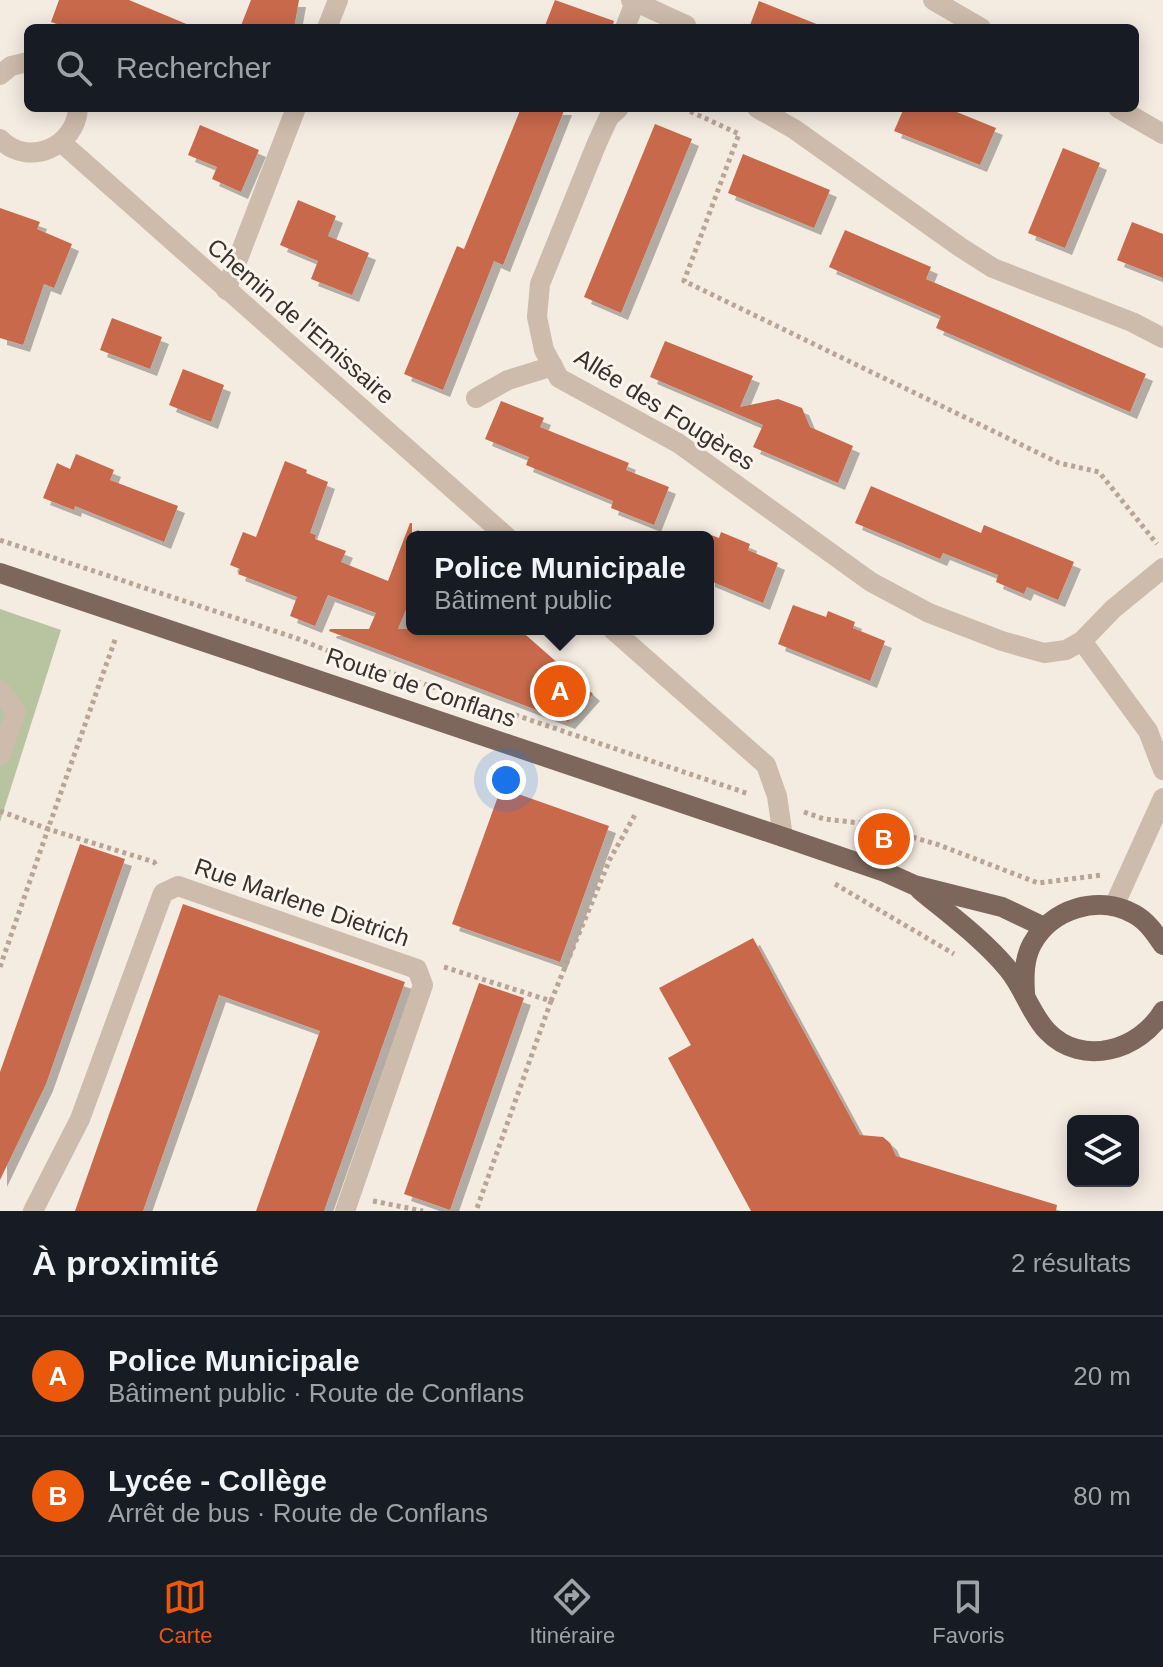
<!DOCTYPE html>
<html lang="fr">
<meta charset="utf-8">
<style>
:root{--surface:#171b24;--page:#242831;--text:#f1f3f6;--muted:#9ea1a6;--line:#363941;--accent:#ea580c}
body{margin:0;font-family:Arial,sans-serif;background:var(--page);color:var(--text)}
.controls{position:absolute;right:24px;bottom:24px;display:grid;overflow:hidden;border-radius:12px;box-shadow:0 4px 20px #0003}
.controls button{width:72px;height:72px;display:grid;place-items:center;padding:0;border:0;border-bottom:2px solid var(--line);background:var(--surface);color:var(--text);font:40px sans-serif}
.you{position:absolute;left:506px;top:780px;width:28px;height:28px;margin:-20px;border:6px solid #fff;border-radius:50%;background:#1a73e8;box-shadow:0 0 0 12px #1a73e833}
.badge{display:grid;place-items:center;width:52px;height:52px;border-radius:50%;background:var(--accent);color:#fff;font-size:26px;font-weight:700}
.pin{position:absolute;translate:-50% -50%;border:4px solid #fff;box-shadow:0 2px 8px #0006}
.popup{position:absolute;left:406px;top:531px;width:308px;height:104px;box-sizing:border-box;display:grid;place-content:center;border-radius:12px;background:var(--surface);filter:drop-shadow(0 2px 6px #0005);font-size:26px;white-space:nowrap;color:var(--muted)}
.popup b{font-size:30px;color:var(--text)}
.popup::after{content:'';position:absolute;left:50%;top:100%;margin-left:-16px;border:16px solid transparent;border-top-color:var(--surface)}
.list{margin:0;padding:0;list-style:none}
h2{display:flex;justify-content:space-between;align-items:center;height:104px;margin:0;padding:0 32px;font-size:34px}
h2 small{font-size:26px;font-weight:400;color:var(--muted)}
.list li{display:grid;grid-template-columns:52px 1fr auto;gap:24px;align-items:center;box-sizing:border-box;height:120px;padding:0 32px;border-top:2px solid var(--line)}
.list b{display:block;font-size:30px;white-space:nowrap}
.list p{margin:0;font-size:26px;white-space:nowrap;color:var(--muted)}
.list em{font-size:26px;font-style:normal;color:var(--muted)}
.icon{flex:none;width:44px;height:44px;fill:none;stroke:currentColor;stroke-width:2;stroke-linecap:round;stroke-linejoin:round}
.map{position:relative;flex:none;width:1163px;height:1211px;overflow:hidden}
.search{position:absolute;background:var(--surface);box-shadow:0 4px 20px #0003;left:24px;right:24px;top:24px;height:88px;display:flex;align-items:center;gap:20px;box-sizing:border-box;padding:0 28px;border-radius:12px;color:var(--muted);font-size:30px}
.sheet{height:344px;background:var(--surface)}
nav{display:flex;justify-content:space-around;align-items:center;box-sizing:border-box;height:112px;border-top:2px solid var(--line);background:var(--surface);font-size:22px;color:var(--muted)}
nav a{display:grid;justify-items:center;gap:4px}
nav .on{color:var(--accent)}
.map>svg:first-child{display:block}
.green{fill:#b8c4a0}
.building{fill:#c8694b;filter:url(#shadow)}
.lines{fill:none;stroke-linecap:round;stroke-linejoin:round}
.path{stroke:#b9a596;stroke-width:5;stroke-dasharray:4 4;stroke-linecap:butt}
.minor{stroke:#cdbbac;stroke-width:20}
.major{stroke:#7d675c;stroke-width:20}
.labels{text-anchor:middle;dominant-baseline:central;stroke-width:6;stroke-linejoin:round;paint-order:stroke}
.street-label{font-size:24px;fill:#3b302b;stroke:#fbf5ee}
</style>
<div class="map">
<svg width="1163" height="1211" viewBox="0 0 1163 1211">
<defs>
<filter id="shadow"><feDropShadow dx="7" dy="7" stdDeviation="0" flood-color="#0004"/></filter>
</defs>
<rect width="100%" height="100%" fill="#f4ebe1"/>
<path class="green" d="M0,609l61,21 -61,192z"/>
<g class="building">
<path d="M59,0h70l67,28h-127l-18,-6z"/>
<path d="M251,0h48l-5,28h-54z"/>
<path d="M555,0l59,21 -2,7h-68z"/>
<path d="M759,1l65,26v1h-75z"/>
<path d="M521,108h44l-62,157 -9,-4 -51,129 -39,-16 53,-128 7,3z"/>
<path d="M904,108h43l49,20 -16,37 -86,-34z"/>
<path d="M655,124l37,15 -71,174 -37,-16z"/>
<path d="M200,125l59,25 -18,42 -29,-13 5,-12 -29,-12z"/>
<path d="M1063,148l37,15 -35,85 -37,-15z"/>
<path d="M743,154l87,36 -16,38 -86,-35z"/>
<path d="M298,200l38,16 -8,20 41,17 -17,42 -41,-16 7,-18 -38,-16z"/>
<path d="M0,208l40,14 -3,7 35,15 -18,44 -10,-4 -21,61 -23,-7z"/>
<path d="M1132,222l31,12v44l-46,-18z"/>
<path d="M845,230l86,37 -5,12 220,95 -16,38 -194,-84 5,-12 -112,-49z"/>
<path d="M112,318l50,19 -12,32 -50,-19z"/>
<path d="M665,341l88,35 -13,31 38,-8 24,9 8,19 43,19 -15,37 -85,-36 10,-22 -113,-48z"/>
<path d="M183,369l41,16 -13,37 -42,-17z"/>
<path d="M501,401l43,17 -4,9 89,36 -3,7 43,17 -15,38 -43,-17 2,-7 -87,-36 3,-8 -44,-18z"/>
<path d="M76,454l38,16 -4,10 68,26 -14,36 -89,-36 -1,4 -31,-12 14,-35 13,6z"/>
<path d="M285,461l22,9 -1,3 22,9 -18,51 6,2 -1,4 31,12 -5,11 47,19 22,-58h2v72l-14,34h121l74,65 -25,28 -239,-91 1,-2h39l7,-16 -48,-18 -13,31 -25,-10 7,-19 -59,-23 2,-5 -10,-4 13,-33 13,5z"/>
<path d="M871,486l110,47 3,-8 90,37 -16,38 -31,-13 -3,7 -28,-12 2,-7 -55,-22 -3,6 -85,-36z"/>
<path d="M721,532l29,12 -2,6 30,13 -15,40 -55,-23v-46l11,4z"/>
<path d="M793,605l33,12 2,-6 27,11 -2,6 32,13 -15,40 -92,-37z"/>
<path d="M501,788l108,38 -49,136 -108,-38z"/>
<path d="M80,844l45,15 -79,225 -46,96v-108z"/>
<path d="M183,904l222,78 -81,229h-68l64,-180 -101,-36 -76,216h-68z"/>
<path d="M753,938l107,197 23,2 7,6 6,13 161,49 -1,6h-305l-83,-153 23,-13 -32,-57z"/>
<path d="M479,983l45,15 -74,212 -46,-16z"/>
</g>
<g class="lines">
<g class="path">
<path d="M683,108l56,26 -55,147 375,182 40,9 58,72"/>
<path d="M0,540l296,98 45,18 408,138"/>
<path d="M0,811l48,18 68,-192"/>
<path d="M804,812l20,7 45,5 70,21 99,38 64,-8"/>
<path d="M835,884l119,70"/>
<path d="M0,967l48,-138 106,33 3,5"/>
<path d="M444,967l107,34 -75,210"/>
<path d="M551,1001l59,-142 26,-46"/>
<path d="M373,1201l50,10"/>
</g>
<g class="minor">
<path d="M631,0l55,25 1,3"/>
<path d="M933,0l48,28"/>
<path d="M327,28l11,-28"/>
<path d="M625,28l10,-26"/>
<path d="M0,75l11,-9 17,-4"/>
<path d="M619,108l-10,9 -12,26 -57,141 -3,33 7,33 15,28 119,65 193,139 58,31 73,28 42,12 22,-3 16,-9 31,-32 50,-41"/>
<path d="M757,108l37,21 166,118 33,21 139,54 31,16"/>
<path d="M1118,108l45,26"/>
<path d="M0,139c28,29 76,8 78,-31"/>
<path d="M62,143l445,394"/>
<path d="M226,290l70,-182"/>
<path d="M476,398l32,-18 45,-14"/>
<path d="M612,629l154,136 11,31 6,41"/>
<path d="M1082,641l66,90 15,39"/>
<path d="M0,690l16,22 -16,44"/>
<path d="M1114,906l49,-108"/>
<path d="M33,1211l47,-92 83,-226 15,-7 239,83 6,16 -78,226"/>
</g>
<g class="major">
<path d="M0,573l783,264 102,35 29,13 88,22 42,20"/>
<path d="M920,890c30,25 63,49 88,79 16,19 22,44 39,62 35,37 93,19 116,-20"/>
<path d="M1025,993c-1,-17 -1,-34 7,-49 19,-35 66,-50 102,-30 13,7 21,19 29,31"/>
</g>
</g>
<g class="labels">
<g class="street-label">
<text transform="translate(301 321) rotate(41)">Chemin de l'Emissaire</text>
<text transform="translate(665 409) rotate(32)">Allée des Fougères</text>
<text transform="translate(421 687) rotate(19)">Route de Conflans</text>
<text transform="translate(302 902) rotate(19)">Rue Marlene Dietrich</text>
</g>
</g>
</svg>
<div class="controls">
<button><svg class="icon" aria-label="layers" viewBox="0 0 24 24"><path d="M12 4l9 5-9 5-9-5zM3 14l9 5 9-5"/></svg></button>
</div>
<div class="you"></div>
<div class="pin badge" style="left:560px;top:691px">A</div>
<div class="popup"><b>Police Municipale</b>Bâtiment public</div>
<div class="pin badge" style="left:884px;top:839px">B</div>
<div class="search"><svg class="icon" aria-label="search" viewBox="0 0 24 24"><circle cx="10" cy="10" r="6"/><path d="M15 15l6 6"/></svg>Rechercher</div>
</div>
<section class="sheet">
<h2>À proximité<small>2 résultats</small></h2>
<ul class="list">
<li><span class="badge">A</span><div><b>Police Municipale</b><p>Bâtiment public · Route de Conflans</p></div><em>20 m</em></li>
<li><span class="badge">B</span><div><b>Lycée - Collège</b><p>Arrêt de bus · Route de Conflans</p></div><em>80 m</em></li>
</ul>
</section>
<nav>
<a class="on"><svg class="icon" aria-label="map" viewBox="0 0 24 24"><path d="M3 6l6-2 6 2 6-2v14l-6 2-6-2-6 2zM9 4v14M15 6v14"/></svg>Carte</a>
<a><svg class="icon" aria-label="directions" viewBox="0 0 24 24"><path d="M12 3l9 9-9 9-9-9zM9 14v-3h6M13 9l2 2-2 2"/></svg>Itinéraire</a>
<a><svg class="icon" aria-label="saved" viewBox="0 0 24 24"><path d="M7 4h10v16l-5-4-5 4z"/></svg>Favoris</a>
</nav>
